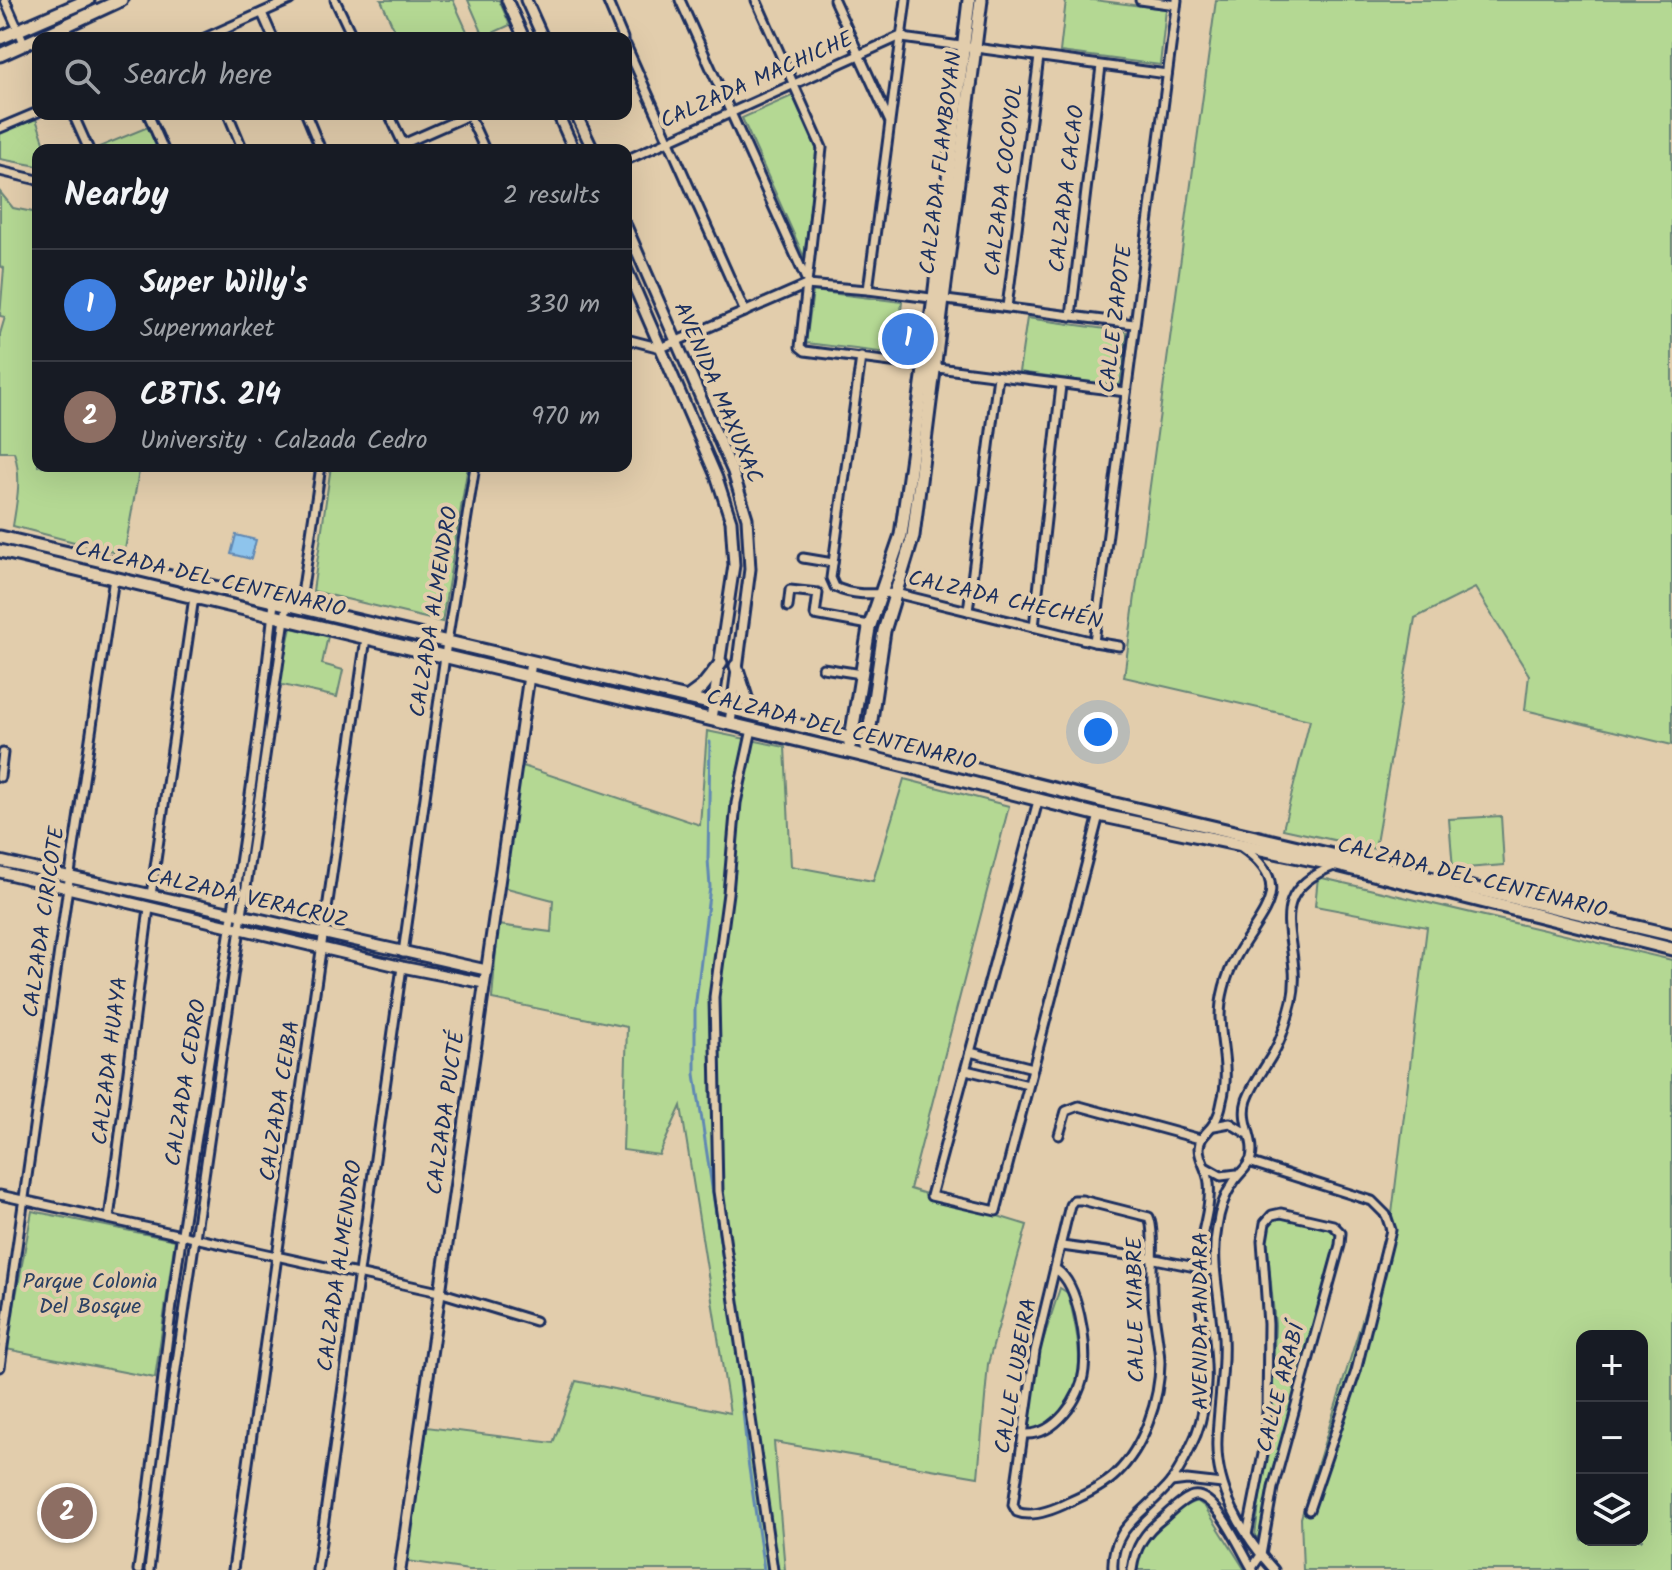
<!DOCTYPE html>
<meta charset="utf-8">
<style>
:root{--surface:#171b24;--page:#242831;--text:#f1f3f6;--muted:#9ea1a6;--line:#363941;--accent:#1f6fb2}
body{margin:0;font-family:Kalam,sans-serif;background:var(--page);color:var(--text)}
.controls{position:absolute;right:24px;bottom:24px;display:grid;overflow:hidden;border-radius:16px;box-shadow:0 8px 32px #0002}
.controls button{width:72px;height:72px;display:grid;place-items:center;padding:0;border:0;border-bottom:2px solid var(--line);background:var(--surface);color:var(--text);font:40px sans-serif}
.you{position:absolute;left:1098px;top:732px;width:28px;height:28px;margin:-20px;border:6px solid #fff;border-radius:50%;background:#1a73e8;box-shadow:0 0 0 12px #1a73e833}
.badge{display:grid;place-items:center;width:52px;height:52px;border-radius:50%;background:var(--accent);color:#fff;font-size:26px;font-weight:700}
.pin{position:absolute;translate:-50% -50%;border:4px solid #fff;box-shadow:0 2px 8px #0006}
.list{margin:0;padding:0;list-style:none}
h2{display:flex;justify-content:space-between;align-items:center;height:104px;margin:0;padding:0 32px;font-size:34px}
h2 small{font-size:26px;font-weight:400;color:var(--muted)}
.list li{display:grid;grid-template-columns:52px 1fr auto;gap:24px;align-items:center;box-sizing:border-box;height:112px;padding:0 32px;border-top:2px solid var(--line)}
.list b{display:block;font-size:30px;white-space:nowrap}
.list p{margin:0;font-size:26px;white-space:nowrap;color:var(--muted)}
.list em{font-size:26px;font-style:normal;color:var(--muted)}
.icon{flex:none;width:44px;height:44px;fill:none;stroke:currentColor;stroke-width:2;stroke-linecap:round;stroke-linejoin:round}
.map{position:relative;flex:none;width:1672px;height:1570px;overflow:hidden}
.search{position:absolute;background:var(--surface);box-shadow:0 8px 32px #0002;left:32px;top:32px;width:600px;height:88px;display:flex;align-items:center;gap:20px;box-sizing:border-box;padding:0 28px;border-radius:16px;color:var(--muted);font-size:30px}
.panel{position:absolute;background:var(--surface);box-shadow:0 8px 32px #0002;left:32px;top:144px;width:600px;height:328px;border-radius:16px}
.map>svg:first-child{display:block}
.green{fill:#b4d893;stroke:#688478;stroke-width:2;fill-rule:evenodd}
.water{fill:#8ec4ec;stroke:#6088b3;stroke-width:2}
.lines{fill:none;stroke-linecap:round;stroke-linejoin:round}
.stream{stroke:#6088b3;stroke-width:3}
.minor-casing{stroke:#1b2f5e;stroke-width:13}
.tertiary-casing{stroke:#1b2f5e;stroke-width:15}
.secondary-casing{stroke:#1b2f5e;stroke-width:17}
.minor{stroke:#e2cdac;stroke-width:7}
.tertiary{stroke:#e2cdac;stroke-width:9}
.secondary{stroke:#e2cdac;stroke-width:11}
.labels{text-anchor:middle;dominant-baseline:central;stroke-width:8;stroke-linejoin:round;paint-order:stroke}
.street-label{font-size:22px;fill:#1b2f5e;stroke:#e2cdac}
.park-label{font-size:22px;fill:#2a4063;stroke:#e2cdac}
</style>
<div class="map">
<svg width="1672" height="1570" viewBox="0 0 1672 1570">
<rect width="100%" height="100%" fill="#e2cdac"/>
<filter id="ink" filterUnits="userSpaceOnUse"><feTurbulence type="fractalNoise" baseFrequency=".0125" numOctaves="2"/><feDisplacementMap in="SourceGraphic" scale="16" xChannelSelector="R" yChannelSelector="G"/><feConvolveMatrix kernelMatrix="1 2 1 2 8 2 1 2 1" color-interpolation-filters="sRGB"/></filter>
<g filter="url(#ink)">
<g class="green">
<path d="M381,0h72l17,38h-72z"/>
<path d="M468,0h31l11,25 -26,12z"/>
<path d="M1066,0h28l72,9 -6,56 -100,-13z"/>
<path d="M1216,0h456v745l-147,-35 4,-35 -54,-87 -60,30 -40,231 -92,-20 27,-109 -186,-43z"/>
<path d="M794,95l24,53 -14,109 -62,-139z"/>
<path d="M36,119l11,31h-9v16l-38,-7v-27z"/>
<path d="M148,127l10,23h-63l-1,-1z"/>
<path d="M0,192l13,16 25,5v253h102l-16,89 -111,-29c4,-25 9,-49 1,-74h-14v-118l5,-17 -5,-1 4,-48 -4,-2z"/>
<path d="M813,291l89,11 -6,52 -90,-11z"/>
<path d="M1027,318l100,14 -7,54 -101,-14z"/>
<path d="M331,466h137l-26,156 -129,-31z"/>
<path d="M291,628l37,8 -6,28 21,6 -6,27 -59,-13z"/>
<path d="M707,731l78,16 6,119 82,15 31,-102 105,27 -99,383 117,36 -39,139 -10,113 -204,-35 11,128h-316l-62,-9 20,-134 126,16 23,-62 154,32 -49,-307 -22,49 -36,-5 4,-123 -135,-28 6,-74 53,7 2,-32 -50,-13 14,-123 183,61z"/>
<path d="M1501,816l3,49 -51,4 -4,-50z"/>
<path d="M1318,877l354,83v610h-369l-2,-52 89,-288 37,-303 -112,-21zM1582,1336h60v204h-60z"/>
<path d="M32,1211l143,29 -20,138 -149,-29z"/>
<path d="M1284,1218l47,9 5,3 1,6 -79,302 -3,-2 17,-136 3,-75 -9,-93 7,-12z"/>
<path d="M1060,1288l8,5c13,55 26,106 -34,138l-6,-4 11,-74z"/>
<path d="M1197,1501l8,6 40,63h-107c-2,-27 35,-62 59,-69z"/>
</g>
<path class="water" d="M236,535l20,5 -5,19 -20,-5z"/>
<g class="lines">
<path class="stream" d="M710,742l-2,117 2,28 -15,122v65l43,286 10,101 16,109"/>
<defs>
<g id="minor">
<path d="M5,0l20,45"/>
<path d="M335,0l18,38"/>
<path d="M607,0l16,38"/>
<path d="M680,0l126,279"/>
<path d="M756,0l66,148 -22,199 5,4 321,41"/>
<path d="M834,0l55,120"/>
<path d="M1140,0l36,5"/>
<path d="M262,13l11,25"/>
<path d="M205,38l85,-38"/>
<path d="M902,38l265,36"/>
<path d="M626,45l119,267"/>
<path d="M73,114l16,36"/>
<path d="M148,114l16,36"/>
<path d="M228,114l15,36"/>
<path d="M306,114l15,36"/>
<path d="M389,114l17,36"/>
<path d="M0,128l38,-16"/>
<path d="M403,144l66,-29 16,35"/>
<path d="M626,160l277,-125"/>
<path d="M0,171l38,9"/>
<path d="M868,290l38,-290"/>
<path d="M1007,307l32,-250"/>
<path d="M1071,316l30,-250"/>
<path d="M626,339l35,9 145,-63 62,5 266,34"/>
<path d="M861,357l-30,221 4,9c17,9 41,7 60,6l199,49 25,4"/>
<path d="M803,558l30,5"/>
<path d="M788,607l2,-17 28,3 -3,22 54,10"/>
<path d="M300,608l21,-142"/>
<path d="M968,611l30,-235"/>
<path d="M1034,627l27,-242"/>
<path d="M1094,642l83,-642"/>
<path d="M823,668l38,6"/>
<path d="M752,729l-16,74 -8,90 -14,104 4,194 55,379"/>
<path d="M0,777l3,-24"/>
<path d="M1038,801l-107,395 65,15 103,-396"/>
<path d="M151,895l43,-298"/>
<path d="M403,953l44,-311 28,-176"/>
<path d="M970,1052l63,16"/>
<path d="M966,1070l62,15"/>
<path d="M1214,1126l16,-3 16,10"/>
<path d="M1059,1135l7,-24 13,-5 121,33"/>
<path d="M1249,1162l123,39 14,14 5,15 -35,141 -47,139"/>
<path d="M1205,1167l16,9 16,-2"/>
<path d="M0,1195l439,97 96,29"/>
<path d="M1074,1200h8l67,17c6,13 2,54 3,72 0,25 7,49 8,73 0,38 -16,85 -44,112 -12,12 -31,21 -47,28 -14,7 -37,16 -52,10l-4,-7 22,-154 35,-146z"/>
<path d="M109,1219l40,-311"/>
<path d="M1062,1246l88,12 65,13"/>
<path d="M0,1367l68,-480 46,-309"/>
<path d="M1024,1434c31,2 57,-35 60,-64 3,-26 -5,-85 -27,-100"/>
<path d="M1171,1482l16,-2 35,4"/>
<path d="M1247,1535l16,-81 4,-41 1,-89 -6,-83 3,-18 7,-8 9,-2 52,12 8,8 -1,12 -67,243 -12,67 -9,13"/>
<path d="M138,1570c17,-112 27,-225 44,-337 32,-210 70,-420 92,-631"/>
<path d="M149,1570l13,-105 125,-860"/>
<path d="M233,1570c42,-311 90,-621 133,-932"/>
<path d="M317,1570l85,-603"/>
<path d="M1113,1570c-3,-43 34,-58 57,-87 11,-14 19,-32 26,-48 22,-56 2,-112 2,-168 0,-28 14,-57 11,-84 -1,-13 -10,-23 -10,-35 1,-13 9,-15 15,-25 4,-6 7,-16 8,-22 8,-29 -1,-55 -2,-84 0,-19 6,-41 15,-58 22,-43 65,-72 6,-112"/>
<path d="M1132,1570c3,-23 13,-38 31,-52 8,-7 19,-19 30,-22 23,-5 49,57 60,74"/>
<path d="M1274,1570c-31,-34 -59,-82 -57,-130 1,-35 8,-68 6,-103 -2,-36 -13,-73 -6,-109 2,-15 7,-32 16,-45 5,-9 15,-15 18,-25 5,-19 -11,-36 -4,-58 6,-17 18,-32 27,-48 8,-14 14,-35 18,-51 13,-57 -36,-105 42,-135"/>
</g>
<g id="tertiary">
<path d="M507,0l17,38"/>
<path d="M526,0l17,38"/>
<path d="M558,114l16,36"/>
<path d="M576,114l17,36"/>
<path d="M626,226l107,246 14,46 3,51 -20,154"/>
<path d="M626,268l91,210 14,43 3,44 -23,154"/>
<path d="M0,861l486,109"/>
<path d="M0,872l402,95 82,16"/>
<path d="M400,1570l131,-908"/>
</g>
<g id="secondary">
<path d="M0,38l88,-38"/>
<path d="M39,38l82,-38"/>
<path d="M0,55l38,-17"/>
<path d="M0,537l713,167 385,96 574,135"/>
<path d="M0,551l865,205 234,59 238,50 335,84"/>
<path d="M736,666l15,47"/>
<path d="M687,698l15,-11 19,-24"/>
<path d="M850,744l19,-116 32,-93 33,-237 35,-298"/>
<path d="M867,747l17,-116 29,-95 68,-536"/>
</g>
</defs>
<use href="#minor" class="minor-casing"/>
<use href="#tertiary" class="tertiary-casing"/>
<use href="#secondary" class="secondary-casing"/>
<use href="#minor" class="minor"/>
<use href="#tertiary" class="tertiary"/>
<use href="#secondary" class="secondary"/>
</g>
</g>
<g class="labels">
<g class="street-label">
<text transform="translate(757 81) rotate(-24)">CALZADA MACHICHE</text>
<text transform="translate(942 163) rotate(-83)">CALZADA FLAMBOYAN</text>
<text transform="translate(1005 180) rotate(-83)">CALZADA COCOYOL</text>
<text transform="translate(1068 189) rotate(-83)">CALZADA CACAO</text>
<text transform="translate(1117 319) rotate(-83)">CALLE ZAPOTE</text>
<text transform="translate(717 393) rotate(67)">AVENIDA MAXUXAC</text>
<text transform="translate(210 580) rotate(13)">CALZADA DEL CENTENARIO</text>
<text transform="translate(1005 601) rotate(13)">CALZADA CHECHÉN</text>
<text transform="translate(435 612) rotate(-81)">CALZADA ALMENDRO</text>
<text transform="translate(841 731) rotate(14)">CALZADA DEL CENTENARIO</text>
<text transform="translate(1472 879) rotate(14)">CALZADA DEL CENTENARIO</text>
<text transform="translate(247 899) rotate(13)">CALZADA VERACRUZ</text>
<text transform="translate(45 922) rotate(-82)">CALZADA CIRICOTE</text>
<text transform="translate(111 1061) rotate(-83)">CALZADA HUAYA</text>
<text transform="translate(187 1083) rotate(-81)">CALZADA CEDRO</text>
<text transform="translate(281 1101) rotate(-81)">CALZADA CEIBA</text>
<text transform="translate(447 1113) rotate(-82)">CALZADA PUCTÉ</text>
<text transform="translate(341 1266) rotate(-82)">CALZADA ALMENDRO</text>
<text transform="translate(1137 1310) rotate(-91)">CALLE XIABRE</text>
<text transform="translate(1201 1321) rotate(-90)">AVENIDA ANDARA</text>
<text transform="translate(1017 1376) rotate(-80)">CALLE LUBEIRA</text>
<text transform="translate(1282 1388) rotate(-75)">CALLE ARABÍ</text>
</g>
<g class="park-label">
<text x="90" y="1282">Parque Colonia<tspan x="90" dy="25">Del Bosque</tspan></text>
</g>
</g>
</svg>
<div class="controls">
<button>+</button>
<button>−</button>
<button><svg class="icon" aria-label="layers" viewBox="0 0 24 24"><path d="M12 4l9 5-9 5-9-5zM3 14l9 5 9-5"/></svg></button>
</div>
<div class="you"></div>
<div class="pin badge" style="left:908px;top:339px;background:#3f7fe0">1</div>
<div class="pin badge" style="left:67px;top:1513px;background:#8d6e63">2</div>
<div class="search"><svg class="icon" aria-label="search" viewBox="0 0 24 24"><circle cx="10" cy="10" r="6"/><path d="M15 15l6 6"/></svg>Search here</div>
<section class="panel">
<h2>Nearby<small>2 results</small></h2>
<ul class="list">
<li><span class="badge" style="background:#3f7fe0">1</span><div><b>Super Willy's</b><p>Supermarket</p></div><em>330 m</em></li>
<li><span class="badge" style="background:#8d6e63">2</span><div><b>CBTIS. 214</b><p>University · Calzada Cedro</p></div><em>970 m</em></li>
</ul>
</section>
</div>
